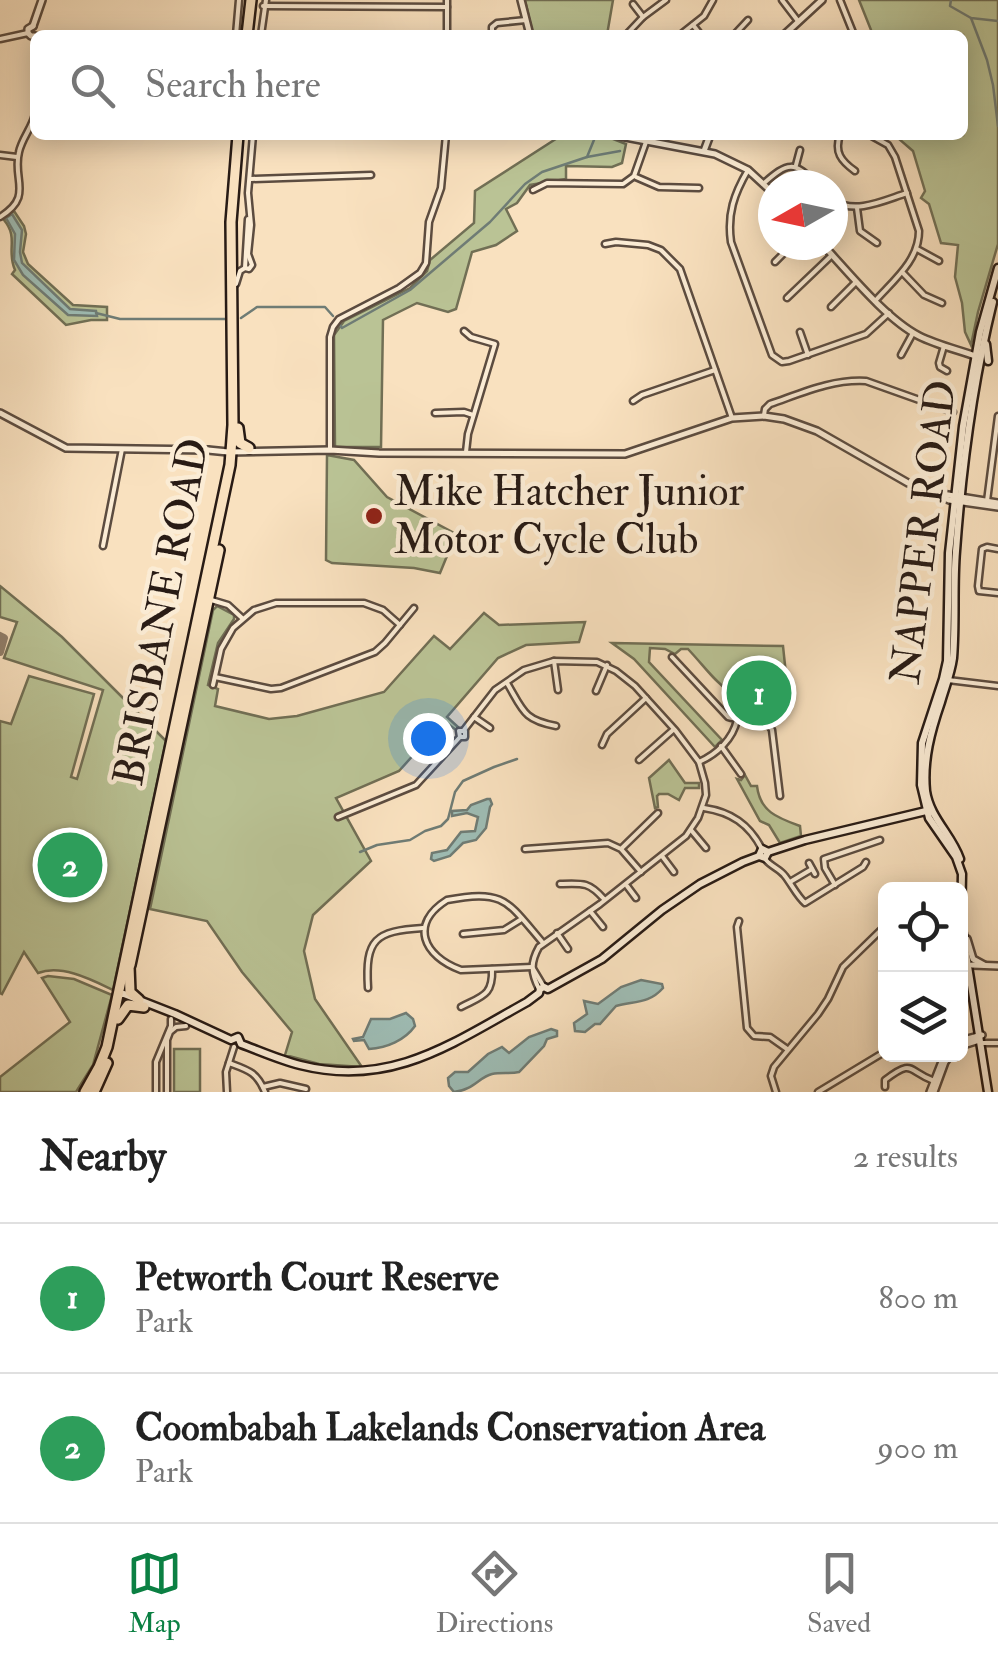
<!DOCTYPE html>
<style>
:root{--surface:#fff;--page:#f2f2f2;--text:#222;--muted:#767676;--line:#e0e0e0;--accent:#0b8043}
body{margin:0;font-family:"IM FELL Double Pica",serif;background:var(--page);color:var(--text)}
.controls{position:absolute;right:30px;bottom:30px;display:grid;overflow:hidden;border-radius:15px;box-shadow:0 5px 25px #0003}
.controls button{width:90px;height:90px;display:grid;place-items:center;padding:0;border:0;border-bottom:2px solid var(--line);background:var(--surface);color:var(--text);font:50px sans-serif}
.compass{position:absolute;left:758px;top:170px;width:90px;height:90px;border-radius:50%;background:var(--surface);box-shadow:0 5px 25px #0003;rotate:261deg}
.you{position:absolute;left:428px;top:738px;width:35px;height:35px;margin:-25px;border:8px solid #fff;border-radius:50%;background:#1a73e8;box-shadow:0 0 0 15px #1a73e833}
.badge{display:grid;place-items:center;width:65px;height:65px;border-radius:50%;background:var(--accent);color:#fff;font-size:32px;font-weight:700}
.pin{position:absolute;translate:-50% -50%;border:5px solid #fff;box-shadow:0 2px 10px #0006}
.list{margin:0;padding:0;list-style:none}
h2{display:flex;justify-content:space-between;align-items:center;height:130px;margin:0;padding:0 40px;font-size:42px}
h2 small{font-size:32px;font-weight:400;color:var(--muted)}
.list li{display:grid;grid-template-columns:65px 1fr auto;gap:30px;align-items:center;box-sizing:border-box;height:150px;padding:0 40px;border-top:2px solid var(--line)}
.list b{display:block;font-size:38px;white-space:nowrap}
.list p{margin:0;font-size:32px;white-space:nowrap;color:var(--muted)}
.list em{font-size:32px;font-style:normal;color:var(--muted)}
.icon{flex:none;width:55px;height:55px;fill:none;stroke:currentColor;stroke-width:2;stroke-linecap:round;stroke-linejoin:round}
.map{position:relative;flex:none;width:998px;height:1092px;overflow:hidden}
.search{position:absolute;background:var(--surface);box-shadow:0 5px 25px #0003;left:30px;right:30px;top:30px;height:110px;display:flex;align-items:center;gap:25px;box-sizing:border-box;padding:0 35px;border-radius:15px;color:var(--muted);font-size:38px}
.sheet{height:430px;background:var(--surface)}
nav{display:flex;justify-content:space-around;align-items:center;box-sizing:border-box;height:140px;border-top:2px solid var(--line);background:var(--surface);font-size:28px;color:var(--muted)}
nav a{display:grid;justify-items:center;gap:5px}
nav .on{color:var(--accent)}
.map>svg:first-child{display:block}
.green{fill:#bac395;stroke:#716f55;stroke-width:2.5}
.water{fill:#9ebdb5;stroke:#6f7c75;stroke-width:2.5}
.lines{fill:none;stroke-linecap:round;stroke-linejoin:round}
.stream{stroke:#6f7c75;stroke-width:2.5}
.taxiway{stroke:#907e6a;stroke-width:8}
.minor-casing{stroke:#5c4c40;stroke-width:9}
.tertiary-casing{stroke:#5c4c40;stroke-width:10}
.secondary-casing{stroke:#281b15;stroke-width:11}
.trunk-casing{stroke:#281b15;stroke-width:14}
.minor{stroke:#fbecd5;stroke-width:4}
.tertiary{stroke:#fbecd5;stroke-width:5}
.secondary{stroke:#fbecd5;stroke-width:6}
.trunk{stroke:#f9e1bf;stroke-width:9}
.poi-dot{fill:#8f2418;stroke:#fbecd5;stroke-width:4}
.labels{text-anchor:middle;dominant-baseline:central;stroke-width:9;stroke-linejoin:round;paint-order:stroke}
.poi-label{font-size:42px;fill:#281b15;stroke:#fbecd5;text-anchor:start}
.street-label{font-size:42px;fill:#281b15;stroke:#fbecd5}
</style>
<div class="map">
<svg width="998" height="1092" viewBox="0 0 998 1092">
<rect width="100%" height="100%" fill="#f9e1bf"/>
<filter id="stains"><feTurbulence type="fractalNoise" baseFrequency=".002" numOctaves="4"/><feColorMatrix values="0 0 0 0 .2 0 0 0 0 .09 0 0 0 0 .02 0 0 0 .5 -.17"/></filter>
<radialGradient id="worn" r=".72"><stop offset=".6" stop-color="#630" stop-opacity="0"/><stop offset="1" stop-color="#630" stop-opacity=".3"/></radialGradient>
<g class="green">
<path d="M525,0h88l-6,35h-74z"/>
<path d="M859,0h139v244l-20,68 -7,33 -6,-13 -3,-29 -7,-26 3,-32 -17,-2 -12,-39 -8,-6 4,-7 -12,-40 -14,-12v-4h64v-100h-90z"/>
<path d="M562,135h41l23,9 -4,19 -10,4 -46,-1v13l-36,6 -13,18 -11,6 11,22 -21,14 -24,7 -16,57 -8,3 -31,-9 -34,17 -2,127h-46l-1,-112 10,-14 66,-33 17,-17 3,-11 44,-37 1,-32z"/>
<path d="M14,211l10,15 2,8 -3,18 5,12 45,41 34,2v13h-16l-25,5 -54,-51 3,-4c-9,-20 4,-32 -11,-50z"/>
<path d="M327,455l27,5 33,37 69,37 -16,39 -26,-5 -82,-5 -6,-3z"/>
<path d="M0,586l62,51 104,104 -53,249c-21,-10 -51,-26 -75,-17l-14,-21 -22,42 -2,-1v-272l11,3 18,-48 65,18 -23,83 6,2 26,-89 -99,-32 13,-36 -17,-5z"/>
<path d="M217,606l17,9v4l-16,24 -10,42 10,4 -3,17 54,13 28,-3 87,-24 50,-56 16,13 34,-36 15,12 86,-3 -6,20 -53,3 -28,13 -51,59 11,10 -2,3 -12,-9 -45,50 -63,27 35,63 -58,54 -9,36 11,48 47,68 -43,-3 -34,-9 7,-23 -50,-60 -35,-51 -57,-12 63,-299z"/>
<path d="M612,643l171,3 6,57h-9l-10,18 -3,-2 5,-12v-4c-46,-1 -55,-23 -84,-54h-7l-6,5 -10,-5 -15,-1 -1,14 73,78 -7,7 -81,-88z"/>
<path d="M669,760l16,23h14v5h-14l-6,12 -11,-6h-9l-2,2 1,11 -3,1 -6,-30z"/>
<path d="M745,775l6,11h6c3,26 21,32 43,40l1,10 -21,7 -11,-18 -9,-4 -23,-42 4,1z"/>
<path d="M48,976l26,3 38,16 -19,70 -17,27h-76v-15l70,-55 -28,-44z"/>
<rect x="174" y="1049" width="26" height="43"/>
</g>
<g class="water">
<path d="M12,214l10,16 -2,22 2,11 48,46 26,2 1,5 -29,-1 -45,-40 -9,-15 1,-26 -9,-16z"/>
<path d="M487,799h3l2,5 -2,3 -4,21 -10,12 -13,3 -13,13 -16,5 -3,-2 1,-6 15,-3 14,-18 14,-1 3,-14 -11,-4 -15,3v-5l15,-1 4,-5z"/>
<path d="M641,980l21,4 1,4c-14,16 -29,13 -47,18l-16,18h-5l-10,8 -10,-1 -1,-8 13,-9 -3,-13 14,3 23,-17z"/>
<path d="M406,1013l7,6 2,7c-10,14 -28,22 -46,23l-5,-9 -10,1 -1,-2 10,-2 8,-18h19z"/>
<path d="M551,1029l6,2v5l-10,3 -3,7 -25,26c-9,2 -18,0 -27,2 -13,3 -18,16 -38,18l-5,-6 -1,-8 7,-6h13l20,-18 14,-7 7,6 20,-16z"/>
</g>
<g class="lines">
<g class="stream">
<path d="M951,0l-1,6 21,12 27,3"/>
<path d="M971,18l16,42 6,25 5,41"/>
<path d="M587,157l33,-6"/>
<path d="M96,313l24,6h107"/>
<path d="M241,318l16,-11h68l8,9"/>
<path d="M340,325l2,3 68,-38 80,-68 35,-38 17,-12 45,-15 9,-22"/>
<path d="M360,852l17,-7 33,-5 15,-9 16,-5 7,-7 7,-27 8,-11 31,-14 23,-8"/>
</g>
<path class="taxiway" d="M0,636l4,2 -4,14"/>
<defs>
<g id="minor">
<path d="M782,0l16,21"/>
<path d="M840,0l14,35"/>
<path d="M633,4l10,13"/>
<path d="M263,6l184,1"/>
<path d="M693,25l8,10"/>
<path d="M236,35l3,-35"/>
<path d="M261,35l5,-35"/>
<path d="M447,35v-35"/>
<path d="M492,35v-8l5,-4 29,-3"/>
<path d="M626,35l17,-18 23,-17"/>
<path d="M680,35l24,-19 9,-16"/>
<path d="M734,35l14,-15"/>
<path d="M0,39l28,-6"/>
<path d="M840,135c-6,17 1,26 15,36"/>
<path d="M870,135l18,10 7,12 24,74c0,29 -25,49 -43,69"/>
<path d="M0,155l17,2"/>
<path d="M796,165l4,-15"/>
<path d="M748,170c-14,24 -21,44 -17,72l41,113 10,7 7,-1 77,-27 23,-21"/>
<path d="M636,177l23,10 40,1"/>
<path d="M251,179l120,-4"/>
<path d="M763,184c25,-22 31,-24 54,1"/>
<path d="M533,190l14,-7 76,1 11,-8 12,-34"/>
<path d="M833,201c24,13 49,0 74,-8"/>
<path d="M857,208l3,23 17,12"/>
<path d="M0,217c34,-21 12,-37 19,-65 3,-14 13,-24 16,-38"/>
<path d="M766,224l7,-8"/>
<path d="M605,244l11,-2 32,3 13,5 19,19 52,149"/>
<path d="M917,249l22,12"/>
<path d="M775,262l17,-17"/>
<path d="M245,268l3,-49"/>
<path d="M903,273l21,22 18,8"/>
<path d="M236,284l4,-13 5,-3 4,1 3,-4 -4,-11 3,-29 -3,-32 5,-58"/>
<path d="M787,298l45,-43"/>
<path d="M831,307l25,-25"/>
<path d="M464,331l7,6 24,7 -27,90 -2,18"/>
<path d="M800,332l8,23"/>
<path d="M944,346l-5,17 1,4 7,4"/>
<path d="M901,355l12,-22"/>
<path d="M633,401l9,-6 73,-25"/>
<path d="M435,413l29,-1 9,3"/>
<path d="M764,415l1,-6 5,-5c32,-11 62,-25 96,-23l87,31"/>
<path d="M330,450v-113l3,-10 6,-8 60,-31 21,-15 6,-10 3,-41 12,-34 5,-53"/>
<path d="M987,501l11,-85"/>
<path d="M103,546l19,-97"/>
<path d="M998,549l-11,-2 -5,2 -4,37 1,5 19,2"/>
<path d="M208,599l20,6 14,13"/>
<path d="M672,657l56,60c15,5 37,-3 44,13l8,66"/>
<path d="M554,661l4,29"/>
<path d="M215,677l56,12 10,-1 94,-36 10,-9 29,-35"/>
<path d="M948,680l50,6"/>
<path d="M507,683c16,27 16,37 49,43"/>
<path d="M213,685l8,-36 12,-21 21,-18 22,-7h88l19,7 17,15"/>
<path d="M596,691l11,-26"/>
<path d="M474,717l16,11"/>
<path d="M464,730l31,-40 29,-20 30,-9 43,1 19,9 19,15 40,44 24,32 6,21 1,12 -8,23 -12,18 -86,68 -61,43c-9,16 -8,26 0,42"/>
<path d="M602,745l5,-11 39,-36"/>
<path d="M721,746l20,28"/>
<path d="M639,760l34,-30"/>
<path d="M699,762c18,-8 34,-23 38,-42"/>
<path d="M704,808c27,4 45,16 58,41"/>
<path d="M338,817l78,-32 44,-48 -1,-6h6v6h-5"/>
<path d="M691,830l15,18"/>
<path d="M622,848l36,-35"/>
<path d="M525,849l83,-6 13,6 20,23"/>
<path d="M662,856l12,16"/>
<path d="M766,860c6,7 14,9 19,16 7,9 12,20 20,27l58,-36 3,-5"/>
<path d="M809,863l6,11"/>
<path d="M790,882l22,-13"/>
<path d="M560,884c23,-1 29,-2 44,15"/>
<path d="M835,885l-10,-17 -1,-9 56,-19"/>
<path d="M627,886l9,12"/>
<path d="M590,911l13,16"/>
<path d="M739,921l-2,6 10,101 7,8 16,1 17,12"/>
<path d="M557,933l11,16"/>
<path d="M463,934l41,-4 16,-10"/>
<path d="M532,967l-71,3c-38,-14 -52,-46 -14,-70 58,-11 60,1 96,43"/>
<path d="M532,967l12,20"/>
<path d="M368,988c-3,-49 7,-57 55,-60"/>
<path d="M461,1007c21,-11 32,-11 31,-38"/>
<path d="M983,1043h15"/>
<path d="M229,1063c19,7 28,9 36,29"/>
<path d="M263,1087l17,-4 26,6"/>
<path d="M885,1087v-7c29,-22 22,-9 49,1"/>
<path d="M156,1092v-30l15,-36v-7"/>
<path d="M167,1092v-52l3,-8 6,-5 10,-1"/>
<path d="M227,1092l-1,-20 8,-25"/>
<path d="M776,1092l-5,-16 3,-9 44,-53 10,-15 15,-32 39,-38"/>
<path d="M818,1092l68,-41"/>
</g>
<g id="tertiary">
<path d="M521,0l9,35"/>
<path d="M33,26l9,-26"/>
<path d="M33,26l-5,3v4l3,3h4"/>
<path d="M784,35l38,-35"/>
<path d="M615,135l100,19 33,16 25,23"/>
<path d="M704,151l6,-16"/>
<path d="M823,245c26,28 63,74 96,91 18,9 40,14 59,21"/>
<path d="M0,413l66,35 142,2"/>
<path d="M208,450l20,2 102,-2 49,3 246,1 107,-36 32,-2 20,3 33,12 91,52 41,17 49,7"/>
<path d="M942,494l56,9"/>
<path d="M967,939l6,20 11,6"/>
<path d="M972,965l26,1"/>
<path d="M960,1041l22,-6"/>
<path d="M960,1046l19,-6"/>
<path d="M930,1092l15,-38"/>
<path d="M934,1092l11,-30 6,-8"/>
</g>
<g id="secondary">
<path d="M986,344l2,17"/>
<path d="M759,856l3,-7 6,3 37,-12 121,-29"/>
<path d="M960,859c-8,-24 -30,-41 -34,-68 -3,-31 5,-60 15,-89 4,-14 10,-29 12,-44 3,-36 0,-71 3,-107 6,-83 17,-168 37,-249"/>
<path d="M119,994h5l51,20 56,26 7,-3 3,7c19,7 39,16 59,21 91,23 151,-21 227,-63l12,-9 1,-4 4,-2 4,2 54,-30 60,-49 38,-26 43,-22 16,-6 6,2 3,-6"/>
<path d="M988,1092l-27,-170 1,-48 -6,-17 -27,-39 -8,-33 1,-42 21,-64 4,-18 2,-108 14,-127 17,-94 18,-64"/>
</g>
<g id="trunk">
<path d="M247,35l4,-35"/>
<path d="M238,428l2,15 9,5"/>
<path d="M130,965l89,-415"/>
<path d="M129,966l1,26 9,8"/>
<path d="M118,1019l10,-14 16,2"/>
<path d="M85,1092l14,-25 8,-20 123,-582 3,-40 -2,-203 7,-87"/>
<path d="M94,1092l13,-29"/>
</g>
</defs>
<use href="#minor" class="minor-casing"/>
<use href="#tertiary" class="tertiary-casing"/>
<use href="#secondary" class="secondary-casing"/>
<use href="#trunk" class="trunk-casing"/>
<use href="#minor" class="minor"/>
<use href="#tertiary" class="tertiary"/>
<use href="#secondary" class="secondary"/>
<use href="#trunk" class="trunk"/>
</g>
<circle class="poi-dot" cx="374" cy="516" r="10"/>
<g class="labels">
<g class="poi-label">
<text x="394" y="492">Mike Hatcher Junior<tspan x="394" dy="48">Motor Cycle Club</tspan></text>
</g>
<g class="street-label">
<text transform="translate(924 532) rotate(-83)">NAPPER ROAD</text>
<text transform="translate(162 612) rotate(-79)">BRISBANE ROAD</text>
</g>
</g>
<rect width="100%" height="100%" filter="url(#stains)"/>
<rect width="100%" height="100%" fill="url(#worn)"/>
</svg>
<div class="controls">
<button><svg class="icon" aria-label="locate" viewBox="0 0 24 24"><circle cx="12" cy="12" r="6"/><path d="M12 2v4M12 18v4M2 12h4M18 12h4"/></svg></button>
<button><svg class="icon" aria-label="layers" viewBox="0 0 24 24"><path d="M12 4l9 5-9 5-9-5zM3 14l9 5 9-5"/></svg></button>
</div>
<svg class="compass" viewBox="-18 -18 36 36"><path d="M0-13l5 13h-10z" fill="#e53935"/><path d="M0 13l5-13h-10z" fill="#767676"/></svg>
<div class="you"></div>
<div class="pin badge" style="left:759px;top:693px;background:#2e9e5b">1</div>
<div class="pin badge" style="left:70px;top:865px;background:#2e9e5b">2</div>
<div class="search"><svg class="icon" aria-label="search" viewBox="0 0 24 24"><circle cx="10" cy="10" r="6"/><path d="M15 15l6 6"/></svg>Search here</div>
</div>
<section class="sheet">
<h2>Nearby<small>2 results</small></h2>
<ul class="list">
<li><span class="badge" style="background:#2e9e5b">1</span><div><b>Petworth Court Reserve</b><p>Park</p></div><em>800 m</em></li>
<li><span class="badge" style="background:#2e9e5b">2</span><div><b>Coombabah Lakelands Conservation Area</b><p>Park</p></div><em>900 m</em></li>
</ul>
</section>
<nav>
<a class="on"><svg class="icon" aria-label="map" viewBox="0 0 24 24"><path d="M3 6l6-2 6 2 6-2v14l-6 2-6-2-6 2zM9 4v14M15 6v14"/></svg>Map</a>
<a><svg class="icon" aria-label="directions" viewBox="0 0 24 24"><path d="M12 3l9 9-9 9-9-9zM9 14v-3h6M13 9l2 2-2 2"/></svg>Directions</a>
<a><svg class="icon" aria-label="saved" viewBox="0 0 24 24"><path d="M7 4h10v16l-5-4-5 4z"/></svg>Saved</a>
</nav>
